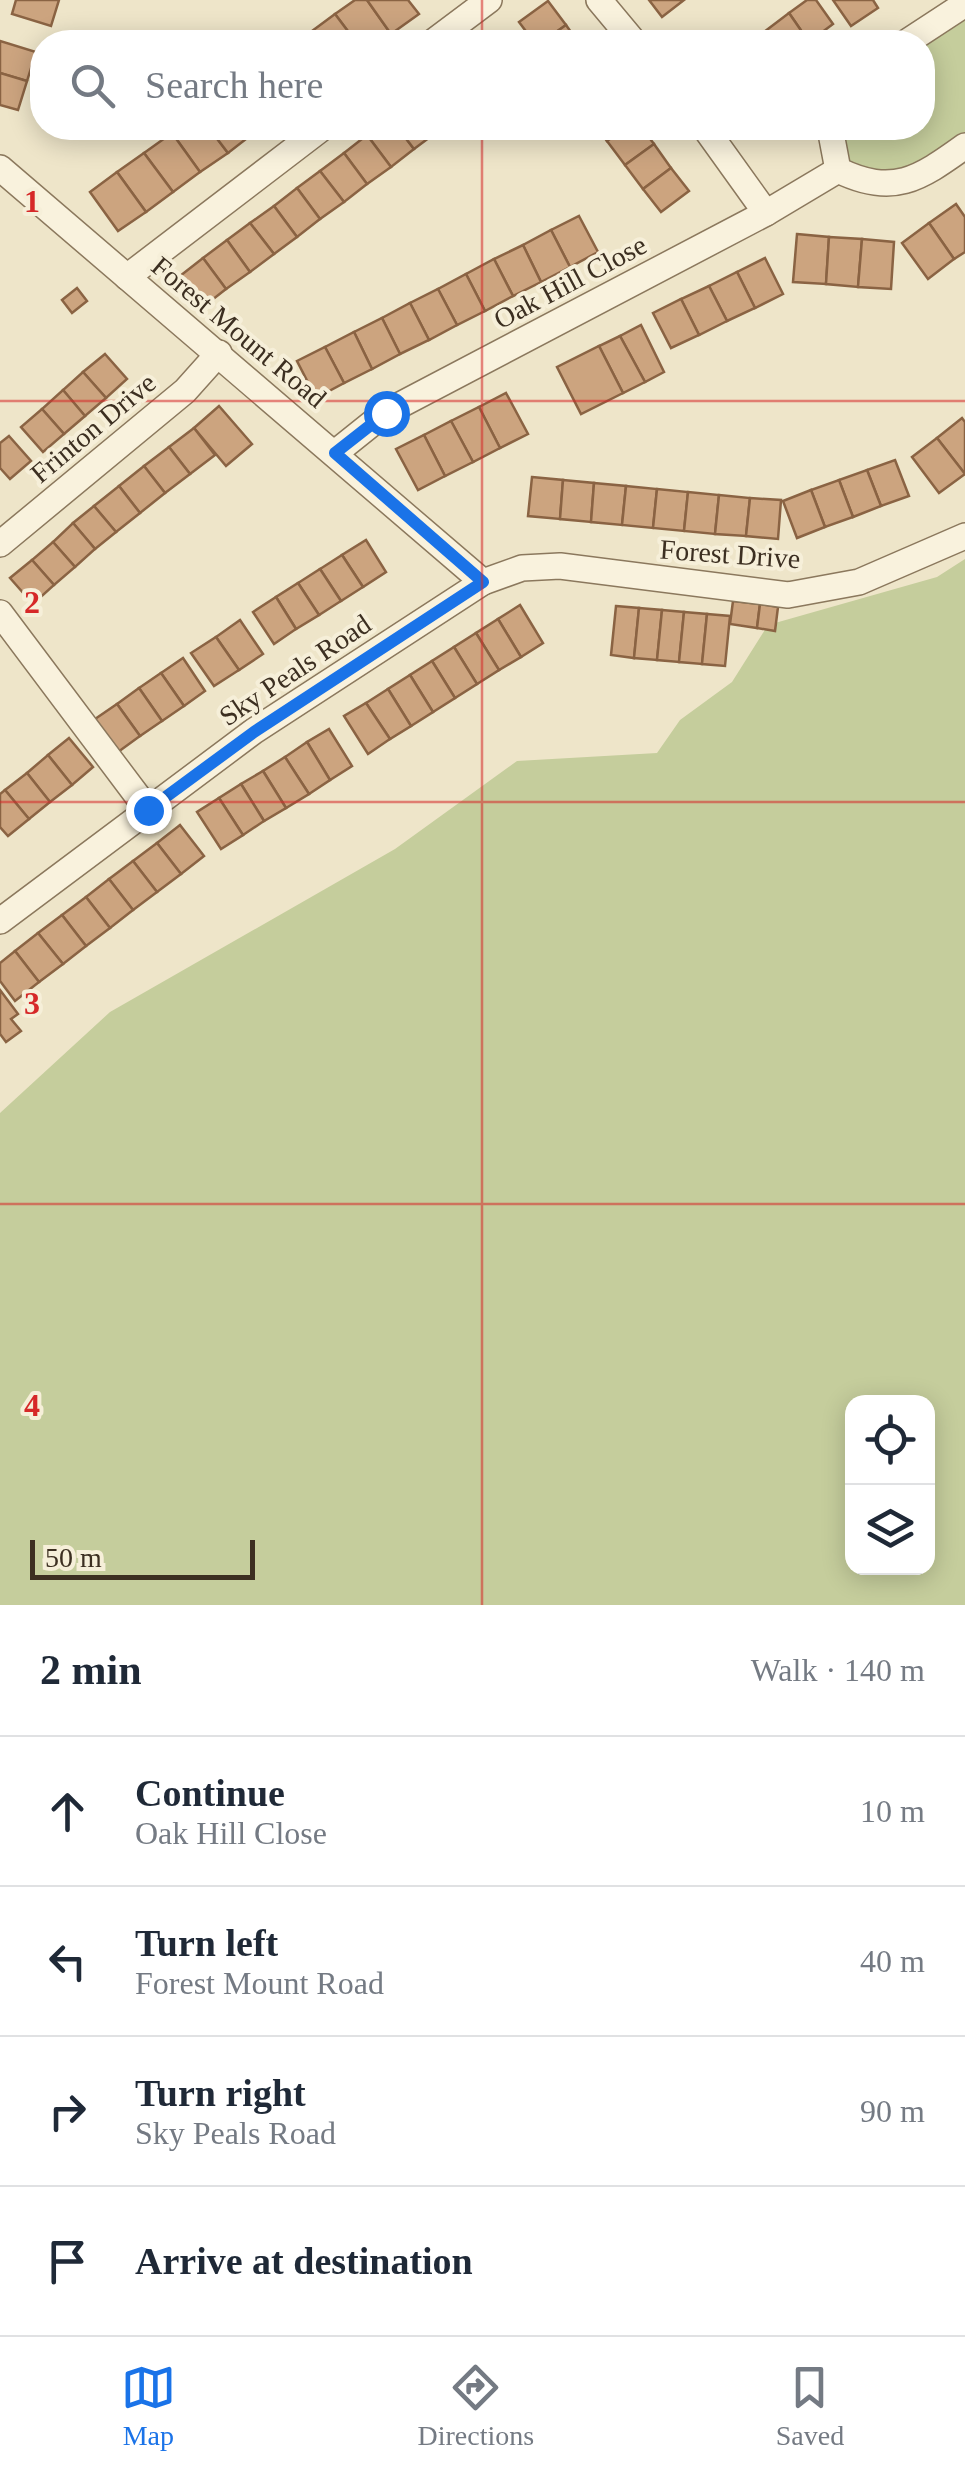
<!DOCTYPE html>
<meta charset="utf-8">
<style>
:root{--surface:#fff;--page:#f2f2f3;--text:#1f2937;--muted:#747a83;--line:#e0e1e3;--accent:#1a73e8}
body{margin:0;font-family:Georgia,serif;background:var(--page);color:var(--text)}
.controls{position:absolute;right:30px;bottom:30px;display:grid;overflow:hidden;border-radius:20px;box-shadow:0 5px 25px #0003}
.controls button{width:90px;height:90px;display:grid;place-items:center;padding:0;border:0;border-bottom:2px solid var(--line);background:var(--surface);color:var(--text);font:50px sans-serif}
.scale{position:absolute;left:30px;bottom:25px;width:225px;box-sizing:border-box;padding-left:10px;border:5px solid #3c2f21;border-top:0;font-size:28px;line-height:35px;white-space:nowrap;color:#3c2f21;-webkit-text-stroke:8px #f6efd9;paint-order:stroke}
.stop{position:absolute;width:30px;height:30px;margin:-22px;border:8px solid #1a73e8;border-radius:50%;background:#fff}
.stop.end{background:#1a73e8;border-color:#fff;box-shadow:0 2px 10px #0008}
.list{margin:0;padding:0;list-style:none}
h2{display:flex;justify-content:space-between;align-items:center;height:130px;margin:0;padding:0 40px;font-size:42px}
h2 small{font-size:32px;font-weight:400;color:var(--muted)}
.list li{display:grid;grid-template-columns:65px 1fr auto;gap:30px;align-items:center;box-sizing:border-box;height:150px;padding:0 40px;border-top:2px solid var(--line)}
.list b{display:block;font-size:38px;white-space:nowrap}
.list p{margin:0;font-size:32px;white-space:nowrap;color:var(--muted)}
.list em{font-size:32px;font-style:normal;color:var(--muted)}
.icon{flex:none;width:55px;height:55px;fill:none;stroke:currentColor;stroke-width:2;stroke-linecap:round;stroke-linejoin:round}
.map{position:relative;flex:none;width:965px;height:1605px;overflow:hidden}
.search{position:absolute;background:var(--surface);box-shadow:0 5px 25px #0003;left:30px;right:30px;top:30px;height:110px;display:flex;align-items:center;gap:25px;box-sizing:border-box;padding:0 35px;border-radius:40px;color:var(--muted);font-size:38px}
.sheet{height:730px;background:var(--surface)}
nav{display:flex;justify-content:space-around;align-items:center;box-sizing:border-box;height:140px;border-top:2px solid var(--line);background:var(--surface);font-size:28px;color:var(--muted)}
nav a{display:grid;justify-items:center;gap:5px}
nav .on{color:var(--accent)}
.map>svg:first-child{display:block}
.green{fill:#c5cd9c;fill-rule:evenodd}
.building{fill:#cca47f;stroke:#8a6343;stroke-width:2.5}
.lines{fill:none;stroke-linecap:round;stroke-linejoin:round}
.minor-casing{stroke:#8b785d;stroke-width:28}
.minor{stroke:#f9f2dd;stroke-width:25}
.route{stroke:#1a73e8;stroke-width:12}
.grid{fill:none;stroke:#d62828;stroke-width:2.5;stroke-opacity:0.55}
.labels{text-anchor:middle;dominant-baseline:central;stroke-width:8;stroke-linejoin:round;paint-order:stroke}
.street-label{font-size:28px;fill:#3c2f21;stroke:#f6efd9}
.grid-label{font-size:32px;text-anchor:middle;font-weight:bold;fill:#d62828;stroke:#f6efd9;stroke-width:8;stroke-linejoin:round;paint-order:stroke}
</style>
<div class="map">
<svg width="965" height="1605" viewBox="0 0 965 1605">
<rect width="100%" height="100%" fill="#eee5c9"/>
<g class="green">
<path d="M965,4v142l-33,24 -72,11 -30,-53h92v-86z"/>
<path d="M965,559v1046h-965v-492l110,-101 285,-163 122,-88 140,-8 23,-33 52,-38 36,-57 169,-48zM852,1402h76v166h-76z"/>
</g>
<g class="building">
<path d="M16,0h43l-8,26 -39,-12z"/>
<path d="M355,0h12l24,34 -12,8h-23l-21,-28z"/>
<path d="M367,0h41l11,14 -28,20z"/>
<path d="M649,0h35l-22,17z"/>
<path d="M807,0h9l17,24 -24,18 -20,-29z"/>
<path d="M833,0h40l5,8 -27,18z"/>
<path d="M548,1l18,24 -24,17h-8l-15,-20z"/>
<path d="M789,13l20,29h-37l-8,-10z"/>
<path d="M335,14l21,28h-42l-6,-8z"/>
<path d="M566,25l12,17h-36z"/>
<path d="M0,41l36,11 -9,29 -27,-8z"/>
<path d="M0,73l27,8 -9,29 -18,-5z"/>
<path d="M179,128h30l19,25 -28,19 -28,-39z"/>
<path d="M209,128h42l4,4 -27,21z"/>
<path d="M378,128h20l16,21 -23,18 -24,-32z"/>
<path d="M398,128h37l3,3 -24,18z"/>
<path d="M597,128h29l-19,13z"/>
<path d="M626,128h16l12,16 -29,21 -18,-24z"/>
<path d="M172,133l28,39 -27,20 -29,-39z"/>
<path d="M367,135l24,32 -24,17 -23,-31z"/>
<path d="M654,144l17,24 -28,21 -18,-24z"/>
<path d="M144,153l29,39 -27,20 -29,-40z"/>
<path d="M344,153l23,31 -23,18 -24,-31z"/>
<path d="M671,168l18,23 -28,21 -18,-23z"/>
<path d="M320,171l24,31 -24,17 -23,-31z"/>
<path d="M117,172l29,40 -28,19 -28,-39z"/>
<path d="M297,188l23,31 -23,18 -23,-31z"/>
<path d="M956,204l9,13v35l-11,7 -25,-36z"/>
<path d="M274,206l23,31 -23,17 -24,-31z"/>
<path d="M579,216l19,36 -28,15 -19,-37z"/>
<path d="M250,223l24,31 -24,18 -23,-32z"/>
<path d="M929,223l25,36 -26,20 -26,-36z"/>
<path d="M551,230l19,37 -29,15 -18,-37z"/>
<path d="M797,234l32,3 -3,47 -33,-2z"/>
<path d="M829,237l33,2 -4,48 -32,-3z"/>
<path d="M862,239l32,3 -3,47 -33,-2z"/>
<path d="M227,240l23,32 -24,17 -23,-31z"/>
<path d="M523,245l18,37 -28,14 -19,-37z"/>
<path d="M203,258l23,31 -23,18 -23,-31z"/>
<path d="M765,258l18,36 -28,14 -18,-36z"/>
<path d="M494,259l19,37 -28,15 -19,-37z"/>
<path d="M737,272l18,36 -28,13 -18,-35z"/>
<path d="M466,274l19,37 -28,14 -19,-36z"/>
<path d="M709,286l18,35 -28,14 -18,-36z"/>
<path d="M77,288l10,13 -15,12 -10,-13z"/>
<path d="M438,289l19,36 -28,15 -19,-37z"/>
<path d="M681,299l18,36 -28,13 -18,-35z"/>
<path d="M410,303l19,37 -29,14 -18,-36z"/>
<path d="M382,318l18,36 -28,15 -18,-37z"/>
<path d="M641,325l23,47 -19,10 -25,-46z"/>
<path d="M354,332l18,37 -28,14 -19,-36z"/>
<path d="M620,336l25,46 -22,11 -24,-47z"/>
<path d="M599,346l24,47 -42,21 -24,-47z"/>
<path d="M325,347l19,36 -28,15 -19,-37z"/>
<path d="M105,354l22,25 -21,19 -23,-26z"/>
<path d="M83,372l23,26 -21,18 -22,-26z"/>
<path d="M63,390l22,26 -21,18 -22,-25z"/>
<path d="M506,393l22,41 -28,14 -21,-41z"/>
<path d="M219,406l33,38 -26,22 -32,-38z"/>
<path d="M479,407l21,41 -27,14 -22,-41z"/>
<path d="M42,409l22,25 -21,18 -22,-25z"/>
<path d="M962,418l3,4v52l-28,-36z"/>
<path d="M451,421l22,41 -28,14 -21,-41z"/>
<path d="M194,428l21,27 -25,19 -21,-27z"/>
<path d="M424,435l21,41 -27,14 -22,-41z"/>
<path d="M9,436l22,25 -21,18 -10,-11v-25z"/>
<path d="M937,438l28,36 -26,19 -27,-36z"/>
<path d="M169,447l21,27 -25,19 -21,-27z"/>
<path d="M895,460l14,36 -28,10 -14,-36z"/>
<path d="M144,466l21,27 -25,20 -21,-27z"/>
<path d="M867,470l14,36 -28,11 -14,-37z"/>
<path d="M532,477l31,3 -3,39 -32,-3z"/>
<path d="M563,480l31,3 -3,39 -31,-3z"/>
<path d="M839,480l14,37 -28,10 -14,-37z"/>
<path d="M594,483l32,3 -4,39 -31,-3z"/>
<path d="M119,486l21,27 -24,19 -22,-26z"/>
<path d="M626,486l31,3 -4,39 -31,-3z"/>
<path d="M657,489l31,3 -4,39 -31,-3z"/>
<path d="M811,490l14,37 -28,11 -14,-37z"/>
<path d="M688,492l31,3 -4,39 -31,-3z"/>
<path d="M719,495l31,3 -4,38 -31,-2z"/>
<path d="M750,498l31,2 -3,39 -32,-3z"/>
<path d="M94,506l22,26 -21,17 -22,-26z"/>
<path d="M73,523l22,26 -20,18 -22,-25z"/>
<path d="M366,540l20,32 -23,15 -21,-32z"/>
<path d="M53,542l22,25 -21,18 -22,-25z"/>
<path d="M342,555l21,32 -22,14 -21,-32z"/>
<path d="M32,560l22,25 -21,19 -23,-26z"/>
<path d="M320,569l21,32 -22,14 -21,-32z"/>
<path d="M298,583l21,32 -23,14 -20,-32z"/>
<path d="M276,597l20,32 -22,15 -21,-32z"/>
<path d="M733,601l27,3 -3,24 -27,-4z"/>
<path d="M760,604l18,3 -3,24 -18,-3z"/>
<path d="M520,605l23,38 -22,14 -23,-38z"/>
<path d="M616,606l23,2 -5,50 -23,-3z"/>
<path d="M639,608l23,2 -5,50 -23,-2z"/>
<path d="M662,610l22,2 -5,50 -22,-2z"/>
<path d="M684,612l23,2 -5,50 -23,-2z"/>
<path d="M707,614l23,2 -5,50 -23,-2z"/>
<path d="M498,619l23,38 -22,13 -23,-37z"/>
<path d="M240,620l23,34 -24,16 -23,-33z"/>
<path d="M476,633l23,37 -22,14 -23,-37z"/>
<path d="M216,637l23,33 -25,16 -23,-33z"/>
<path d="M454,647l23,37 -22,14 -23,-37z"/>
<path d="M183,658l22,33 -21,15 -23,-33z"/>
<path d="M432,661l23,37 -22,14 -23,-37z"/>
<path d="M161,673l23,33 -22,15 -23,-33z"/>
<path d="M410,675l23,37 -22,14 -23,-37z"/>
<path d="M139,688l23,33 -22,15 -23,-32z"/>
<path d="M388,689l23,37 -21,13 -24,-36z"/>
<path d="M366,703l24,36 -22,15 -24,-38z"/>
<path d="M117,704l23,32 -22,16 -23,-33z"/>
<path d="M329,729l23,37 -22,14 -23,-38z"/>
<path d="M69,738l24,29 -21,18 -24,-30z"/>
<path d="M307,742l23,38 -21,14 -24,-37z"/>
<path d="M48,755l24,30 -22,17 -23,-29z"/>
<path d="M285,757l24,37 -23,14 -23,-37z"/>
<path d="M263,771l23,37 -22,13 -23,-37z"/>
<path d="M27,773l23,29 -21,17 -24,-29z"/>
<path d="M241,784l23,37 -21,14 -24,-37z"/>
<path d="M5,790l24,29 -21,17 -8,-9v-33z"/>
<path d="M219,798l24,37 -22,14 -24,-37z"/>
<path d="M180,825l24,31 -23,18 -24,-31z"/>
<path d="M157,843l24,31 -24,18 -24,-31z"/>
<path d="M133,861l24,31 -24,18 -24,-31z"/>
<path d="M109,879l24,31 -23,18 -24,-31z"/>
<path d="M86,897l24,31 -24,18 -24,-31z"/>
<path d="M62,915l24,31 -23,18 -25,-31z"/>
<path d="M38,933l25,31 -24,18 -24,-31z"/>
<path d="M15,951l24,31 -24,19 -15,-20v-18z"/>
<path d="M0,990l18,24 -7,5 10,12 -15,11 -6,-8z"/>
</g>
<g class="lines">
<defs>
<g id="minor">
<path d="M599,0l35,42"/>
<path d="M433,42l56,-42"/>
<path d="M907,42l58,-38"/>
<path d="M705,128l61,85"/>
<path d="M830,128l8,42c55,27 81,9 127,-24"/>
<path d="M0,168l483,414"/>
<path d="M127,277l195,-149"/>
<path d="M335,453l50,-40 381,-200 72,-43"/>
<path d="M0,544l185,-153 34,-38"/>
<path d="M0,613l148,197"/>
<path d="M0,921l254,-190 229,-149 39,-14 38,-2 228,29 71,-13 106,-46"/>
</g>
</defs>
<use href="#minor" class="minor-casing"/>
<use href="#minor" class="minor"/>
</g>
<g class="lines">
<path class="route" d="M148,810l106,-78 229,-150 -148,-129 51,-40"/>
</g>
<path class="grid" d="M482,0v42M482,128v1477M0,401h965M0,802h965M0,1204h965"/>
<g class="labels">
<g class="street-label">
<text transform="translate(570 282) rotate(-28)">Oak Hill Close</text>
<text transform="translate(239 332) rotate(40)">Forest Mount Road</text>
<text transform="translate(93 428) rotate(-40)">Frinton Drive</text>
<text transform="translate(730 554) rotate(4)">Forest Drive</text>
<text transform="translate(295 670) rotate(-34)">Sky Peals Road</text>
</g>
</g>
<g class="grid-label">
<text x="32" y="212">1</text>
<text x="32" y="613">2</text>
<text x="32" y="1014">3</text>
<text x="32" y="1416">4</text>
</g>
</svg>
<div class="controls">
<button><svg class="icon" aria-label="locate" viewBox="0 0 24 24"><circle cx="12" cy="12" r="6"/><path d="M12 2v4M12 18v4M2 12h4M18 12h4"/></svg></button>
<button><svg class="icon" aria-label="layers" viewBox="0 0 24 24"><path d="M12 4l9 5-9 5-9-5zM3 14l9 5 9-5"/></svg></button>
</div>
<div class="scale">50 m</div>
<div class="stop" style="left:386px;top:413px"></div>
<div class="stop end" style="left:148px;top:810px"></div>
<div class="search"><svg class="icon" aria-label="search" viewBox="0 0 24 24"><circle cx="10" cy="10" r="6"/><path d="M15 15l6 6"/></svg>Search here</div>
</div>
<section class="sheet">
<h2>2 min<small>Walk · 140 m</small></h2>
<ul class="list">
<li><svg class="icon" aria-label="ahead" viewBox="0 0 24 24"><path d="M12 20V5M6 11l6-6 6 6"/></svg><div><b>Continue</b><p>Oak Hill Close</p></div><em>10 m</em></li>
<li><svg class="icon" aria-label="left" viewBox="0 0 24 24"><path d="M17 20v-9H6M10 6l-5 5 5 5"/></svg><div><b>Turn left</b><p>Forest Mount Road</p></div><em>40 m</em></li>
<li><svg class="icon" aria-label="right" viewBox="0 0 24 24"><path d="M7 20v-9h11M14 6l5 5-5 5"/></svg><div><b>Turn right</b><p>Sky Peals Road</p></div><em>90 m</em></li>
<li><svg class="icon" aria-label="arrive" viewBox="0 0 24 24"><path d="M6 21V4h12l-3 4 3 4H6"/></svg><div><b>Arrive at destination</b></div></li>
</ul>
</section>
<nav>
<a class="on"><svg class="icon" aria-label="map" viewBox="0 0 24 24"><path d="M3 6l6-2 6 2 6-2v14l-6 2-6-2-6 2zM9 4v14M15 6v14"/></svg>Map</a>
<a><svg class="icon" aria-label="directions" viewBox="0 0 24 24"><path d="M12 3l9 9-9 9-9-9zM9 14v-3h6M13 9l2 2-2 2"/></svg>Directions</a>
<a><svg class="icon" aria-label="saved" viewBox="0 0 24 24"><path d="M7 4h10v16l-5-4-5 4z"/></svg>Saved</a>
</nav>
